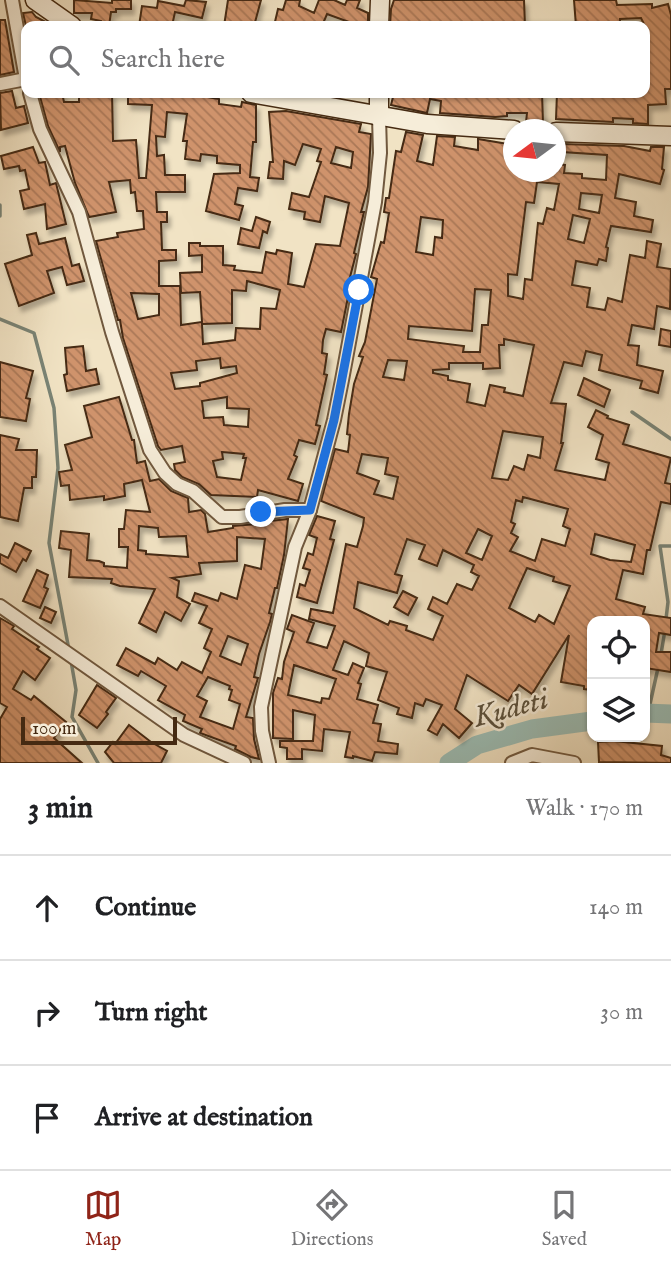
<!DOCTYPE html>
<meta charset="utf-8">
<style>
:root{--surface:#fff;--page:#f2f2f2;--text:#202124;--muted:#757577;--line:#e0e0e0;--accent:#8f2418}
body{margin:0;font-family:"IM FELL English",serif;background:var(--page);color:var(--text)}
.controls{position:absolute;right:21px;bottom:21px;display:grid;overflow:hidden;border-radius:14px;box-shadow:0 2px 5px #0004}
.controls button{width:63px;height:63px;display:grid;place-items:center;padding:0;border:0;border-bottom:2px solid var(--line);background:var(--surface);color:var(--text);font:35px sans-serif}
.compass{position:absolute;left:503px;top:119px;width:63px;height:63px;border-radius:50%;background:var(--surface);box-shadow:0 2px 5px #0004;rotate:255deg}
.scale{position:absolute;left:21px;bottom:18px;width:156px;box-sizing:border-box;padding-left:7px;border:4px solid #452a12;border-top:0;font-size:19px;line-height:24px;white-space:nowrap;color:#452a12;-webkit-text-stroke:5px #f6edd9;paint-order:stroke}
.stop{position:absolute;width:21px;height:21px;margin:-16px;border:5px solid #1a73e8;border-radius:50%;background:#fff}
.stop.end{background:#1a73e8;border-color:#fff;box-shadow:0 2px 7px #0008}
.list{margin:0;padding:0;list-style:none}
h2{display:flex;justify-content:space-between;align-items:center;height:91px;margin:0;padding:0 28px;font-size:30px}
h2 small{font-size:23px;font-weight:400;color:var(--muted)}
.list li{display:grid;grid-template-columns:46px 1fr auto;gap:21px;align-items:center;box-sizing:border-box;height:105px;padding:0 28px;border-top:2px solid var(--line)}
.list b{display:block;font-size:26px;white-space:nowrap}
.list em{font-size:23px;font-style:normal;color:var(--muted)}
.icon{flex:none;width:38px;height:38px;fill:none;stroke:currentColor;stroke-width:2;stroke-linecap:round;stroke-linejoin:round}
.map{position:relative;flex:none;width:671px;height:763px;overflow:hidden}
.search{position:absolute;background:var(--surface);box-shadow:0 2px 5px #0004;left:21px;right:21px;top:21px;height:77px;display:flex;align-items:center;gap:18px;box-sizing:border-box;padding:0 24px;border-radius:14px;color:var(--muted);font-size:26px}
.sheet{height:406px;background:var(--surface)}
nav{display:flex;justify-content:space-around;align-items:center;box-sizing:border-box;height:98px;border-top:2px solid var(--line);background:var(--surface);font-size:19px;color:var(--muted)}
nav a{display:grid;justify-items:center;gap:4px}
nav .on{color:var(--accent)}
.map>svg:first-child{display:block}
.lines{fill:none;stroke-linecap:round;stroke-linejoin:round}
.stream{stroke:#798375;stroke-width:3.5}
.river{stroke:#9bbeb7;stroke-width:19}
.building{fill:url(#building-back-hatch);stroke:#452a12;stroke-width:2;fill-rule:evenodd;filter:url(#shadow)}
.street-casing{stroke:#70583e;stroke-width:16}
.secondary-casing{stroke:#452a12;stroke-width:21}
.street{stroke:#f6edd9;stroke-width:12}
.secondary{stroke:#f6edd9;stroke-width:18}
.route{stroke:#1a73e8;stroke-width:9}
.labels{text-anchor:middle;dominant-baseline:central;stroke-width:5;stroke-linejoin:round;paint-order:stroke}
.water-label{font-size:30px;font-style:italic;fill:#5a4f3b;stroke:#f6edd9}
</style>
<div class="map">
<svg width="671" height="763" viewBox="0 0 671 763">
<defs>
<pattern id="building-back-hatch" width="6" height="6" patternUnits="userSpaceOnUse" patternTransform="scale(1.75)"><rect width="6" height="6" fill="#cf936c"/><path d="M-1 5l2 2M0 0l6 6M5-1l2 2" fill="none" stroke="#aa7857"/></pattern>
<filter id="shadow"><feDropShadow dx="3" dy="5.5" stdDeviation="2" flood-color="#0004"/></filter>
</defs>
<rect width="100%" height="100%" fill="#f1e3c4"/>
<filter id="stains"><feTurbulence type="fractalNoise" baseFrequency=".00286" numOctaves="4"/><feColorMatrix values="0 0 0 0 .2 0 0 0 0 .09 0 0 0 0 .02 0 0 0 .5 -.17"/></filter>
<radialGradient id="worn" r=".72"><stop offset=".6" stop-color="#630" stop-opacity="0"/><stop offset="1" stop-color="#630" stop-opacity=".3"/></radialGradient>
<g class="lines">
<g class="stream">
<path d="M0,205v11"/>
<path d="M0,319l34,14 20,75 4,60 -9,75 20,107"/>
<path d="M632,412l39,27"/>
<path d="M666,619l2,-17 -8,-56h11"/>
<path d="M661,654l4,-24"/>
<path d="M71,661l5,29 -4,27 26,46"/>
<path d="M648,713l10,-45"/>
</g>
<g class="river">
<path d="M645,713l26,1"/>
<path d="M449,763l28,-18 55,-16 60,-8"/>
</g>
</g>
<g class="building">
<path d="M74,0l38,3v-3h19v9h-15v3h-5l-2,14h-9l1,-5 -10,-2 1,-6h-18z"/>
<path d="M186,0l20,2 -4,16 -27,-6 -3,14h-33l3,-20 15,2 1,-7 26,5z"/>
<path d="M228,0h33l-7,26h-30z"/>
<path d="M286,0h14l-1,6 15,7 5,-13h15l11,5 2,-5h13l-3,8 11,5v9l-2,4h-6l-33,-12 -5,12h-48l4,-17 5,1z"/>
<path d="M394,0h130l1,26h-135l1,-17z"/>
<path d="M574,0h42l1,5 35,-1v4l16,-4 3,11v74h-6l1,15 -18,1v19l-15,-1v-4l-20,-1v4l-57,-3 1,-26 76,2v-2h12l1,-6 -1,-61 -4,-8 -21,1v7h-44z"/>
<path d="M32,12l4,5 10,5v4h-20l-3,-13z"/>
<path d="M0,20h5l9,52 -14,3z"/>
<path d="M12,91l4,17 8,-2 4,17 -27,7 -1,-37z"/>
<path d="M39,93h23l2,9h15v-9h33l1,48 23,-1 3,38h7l6,-73 -24,-1v-11l43,3v-3h31l-1,3 18,3v5l22,3 1,-5 14,3v37h-3l-3,35 9,1 -2,13 -19,-3 -3,16 8,2 -4,14 -33,-9 8,-37 26,-1v-8l-23,-2v-7l-16,-2 -1,7 -15,-2 2,-18h-4l4,-27 -20,-2 -2,25 -9,-1 1,20 7,-1 1,20h20v17h-29l1,20h10v10h-6l1,28h14v10l-17,1v25h21l1,39 21,-3 -2,-30 -19,1 -1,-20 22,-1v-17l-13,1v-13h11v3h23v19l12,1 -1,4 28,3 4,-21 10,2 1,-4 15,3 -4,31 16,3 12,-43 24,2 9,-43 -24,-7 -5,26 -16,-3 1,-7 -16,-3 3,-16 17,4 12,-35 -4,-1 4,-12 -18,-5 -8,21 -11,-4 -1,18 -15,-1 2,-16h3l-4,-50 17,-1 75,13 -2,8 12,2 -3,53 -7,25h3l-10,41 2,1 -6,23h2l-11,55 -15,-3 -3,11 -1,13 5,1 -3,20 3,1 -11,50 4,1 -5,18 -16,-4 -5,15 3,2 -9,22 15,5 -5,17 -40,-11 -1,7 -46,-2 -12,-11 -17,-7 -7,-7 -1,-6 11,-2 -3,-16 -21,4 -3,-4 -35,-108 -3,-18h-2l-22,-79 22,-4 -1,-4 27,-4 -1,-18h-6l-2,-19 -4,1 -1,-13 -21,2 7,30 -27,5 -14,-34 -10,-37 -5,1v5l-12,-26zM336,147l17,5 -2,16 -20,-5zM247,281l33,9 -4,19 -15,-1 -1,21 -24,-1 -1,12 -32,4 -1,-20 30,-1v-33l14,1zM131,293l28,1v21l-21,4zM220,358l1,10 15,-2 1,7 -37,10v3l-25,3 -4,-16 26,-3 -1,-9zM227,397v11l22,1 -1,18 -24,-2 -1,-8 -19,1 -2,-17zM222,452l22,2 -1,4h3l-5,22 -24,-3 -4,-16 10,-2z"/>
<path d="M394,93h100l1,2h20v-2h27l1,30 -17,-1 1,-9h-20v3l-12,1 -55,-4 1,-12 -11,-2 -3,14 -36,-8z"/>
<path d="M406,132l17,3 -6,26 16,4 4,-29 18,1 -1,9 24,4v-11l36,6v27h42v-8l9,1 -1,8 18,1v4l24,2 1,-25 -45,-3 1,-8 61,2 26,5 1,-4h13l-2,22 2,1 -4,14 -41,-10 -4,24 21,4 -2,14 19,4 -2,12 -40,-6 -5,21 2,1 -2,13 -7,-2 -2,6 -21,-4 -4,24 18,3 -3,19 18,3 3,-12 14,4 8,-47 15,3 2,-17 14,3 -4,23 14,2 -1,40 -13,-3 -3,23 -22,-4 -4,20 11,1 -2,19 26,6 -5,22 -18,-5 2,-7 -43,-11 3,-15 -16,-4 -4,15 -18,-4 -13,41 15,1 -5,39h2l-8,27 50,10 4,-17 -13,-4 7,-24 -15,-8 8,-17 12,6 -1,2 22,7 -6,19 48,14 -6,25 6,1v20l-10,-2 -11,48h-3l-4,24 -20,-4 -7,29 29,8 -2,7 28,4v17l-12,-2 -3,19h15v20l-26,-4v-47h-53v69l-8,-1v-3l-23,-4 8,-47 -37,59 -13,-9 -11,16 -41,-26 -12,34 17,14 -13,15 -16,-14 -6,11 -9,-5 14,-25 -16,-6 -3,7 -8,-3 -3,15 -15,-4 2,-6 -21,-8 9,-28 -21,-6 3,-13 -25,-12 -11,29 15,5 5,-12 11,5 -6,15 3,1 -4,15 21,6 -5,18 8,1 -3,17 20,3 -1,10 -22,-2 -3,9 -19,-5v2l-8,-1 5,-25 -26,-3 -2,22 -20,-2v10h-15v-11l-7,-1v-6h33l2,-26 -22,-5v29l-20,-1v-45l5,-15 4,1 2,-17 10,-30 -7,-3 5,-14 22,8 -7,19 20,6 8,-22 -26,-7 2,-10 22,4 13,-69 11,3 6,-21 1,-8 -43,-17 14,-52 13,3 2,-17 -3,-1 2,-20 5,-30 9,-27 -4,-1 6,-14 12,-63 -6,-2 10,-35 3,1 5,-30 -5,-1 2,-14h3l7,-47 5,1zM537,182l22,2 -5,26 -7,-2 -4,16 -5,-1 -6,57 -7,-1 -2,20 -15,-3v-22l9,1 9,-73 8,1zM581,193l21,2 -3,18 -20,-4zM573,215l17,4 -6,24 -16,-4zM421,217l22,3 -1,18 -7,-1 -2,18 -17,-3zM475,289l16,1 -3,35h-6l-2,27h-17l1,-6 -56,-7 1,-13 63,5zM504,339l30,6 -11,51 -19,-4 1,-4 -15,-3 -5,21 -18,-4 3,-18 -22,-4v-4l-15,-3v-3l16,-1v-6h34v6l17,-1 -1,-23h5zM388,360l19,1 -3,19 -21,-3zM503,431l40,6 -3,21 -12,-3 -4,15 -10,-4 -6,14 -16,-2zM362,454l26,4 -3,16 13,3 -5,22 -19,-5 5,-13 -22,-8zM523,497l45,12 -5,17 7,3 -5,17 -23,-7 -7,22 -25,-10 8,-14 -7,-4 4,-9 -4,-2 5,-22 6,2zM478,529l14,7 -10,24 -16,-7zM595,534l40,11 -4,17 -21,-2 -19,-6zM407,539l18,6 -6,14 18,7 6,-16 31,15 -3,7 8,4 -7,14 -15,-6 -10,20 -14,-7 -5,12 15,7 -10,24 -27,-10 1,-4 -17,-5 -2,4 -34,-17 4,-26 39,11 5,-17 -7,-2zM527,568l27,9 -1,4 17,5 -16,38 -15,-9 -4,7 -26,-14zM294,665l42,14 -7,20 -7,-1 -1,5 -33,-8z"/>
<path d="M33,147l6,16 6,-1 5,23 6,-2 10,41 -19,5 -2,-25 -21,5 -4,-18 9,-2 -4,-19 -5,1 -1,-5 -15,3 -3,-13z"/>
<path d="M256,217l14,5 -3,11 -4,-2 -4,17 -21,-4 3,-16 11,3z"/>
<path d="M36,233l3,11 26,-6 7,28 7,-2 5,17 -17,4 -5,-18 -15,4 7,22 -35,13 -14,-42 27,-9 -5,-20z"/>
<path d="M661,329l10,2v16l-12,-2z"/>
<path d="M83,346l3,25 10,-2 3,15 -32,7 -3,-16 3,-1 -2,-26z"/>
<path d="M0,362l33,9 -7,27 4,1 -4,22 -26,-4z"/>
<path d="M584,378l26,12 -6,17 -26,-12z"/>
<path d="M119,397l13,43h2l3,23 8,-2 5,20 9,-2 12,12 17,7 1,14 12,-2 4,4 3,18 25,-4v-2l36,-3 1,-2 18,-2 -4,36 -7,33h-2l-6,25 3,1 -2,8 -11,32 -5,23 4,1 -12,39 7,1 1,21 5,20 -8,-2 -16,-8 1,-3 -36,-13 2,-4 -19,-8 2,-6 -27,-15 8,-14 -25,-15 -3,5 -21,-11 9,-17 29,16 3,-6 19,12 5,-8 20,11 9,-21 -7,-4 8,-19 -13,-6 8,-17 -15,-5 3,-8 23,8 3,-8 16,6 8,-34 16,4 4,-30 -28,-2v24l-38,2 2,11 -29,4 7,3 -2,16 13,7 -9,17 -16,-9 -9,20 -17,-9 16,-34 -35,-3 -9,-3 1,-4 -43,-2 2,-27 -12,-2 2,-17 28,3 -2,26 12,1 5,2v3l23,2 1,-21h-9v-18h5l2,-19 24,2 -8,-32 -18,4 1,12 -21,4v-4l-34,4 -1,-15 -8,1 -2,-14 13,-2 -7,-25 27,-8 -8,-31zM139,526l19,2 1,9 27,-1 2,21 -42,-3v-3l-8,-1zM228,636l20,8 -7,21 -21,-9zM208,677l22,9 -1,3 3,1 -3,10 11,4 -7,25 -33,-12 7,-16 -10,-5z"/>
<path d="M0,435l19,4 -3,11h21l-1,27h-4v11h-8l-6,33 -18,-4z"/>
<path d="M317,516l18,5 -5,18 4,1 -17,63 -20,-6 3,-13 5,2 5,-16 -7,-2 5,-15 5,2 4,-17 -8,-3z"/>
<path d="M15,543l16,8 -5,10 -3,-2 -7,13 -16,-9v-9l8,4z"/>
<path d="M37,570l11,5 -4,12 4,2 -8,19 -17,-7z"/>
<path d="M403,591l14,7 -9,17 -14,-8z"/>
<path d="M45,607l11,5 -5,11 -11,-5z"/>
<path d="M0,618l14,8 -2,3 27,18 -2,2 13,9 -15,22 -12,-9 -10,18 18,11 3,-4 32,26 -12,16 28,25h-82v-44l7,-12 -7,-4z"/>
<path d="M97,685l19,13 -10,14 2,2 -11,14 -18,-13z"/>
<path d="M129,725l22,17 16,9 -6,12h-47l-9,-11 8,-10 2,2z"/>
<path d="M614,741l48,5 -1,9 10,3v5l-72,-1 -1,-20z"/>
</g>
<g class="lines">
<defs>
<g id="street">
<path d="M12,0l14,79"/>
<path d="M0,84l26,-5"/>
<path d="M30,93l10,36 39,83 33,120 38,118 15,23 12,11 16,7 29,26h18l45,-7h25"/>
<path d="M0,606l184,129 60,28"/>
<path d="M269,763l-7,-32 -1,-24 34,-160 15,-37 24,-90 8,-40 33,-178 5,-49 -1,-36"/>
<path d="M512,763l20,-8 42,8"/>
</g>
<g id="secondary">
<path d="M35,0l37,26"/>
<path d="M379,26l1,-26"/>
<path d="M251,93l176,31 87,6"/>
<path d="M379,93v24"/>
<path d="M556,132l115,4"/>
</g>
</defs>
<use href="#street" class="street-casing"/>
<use href="#secondary" class="secondary-casing"/>
<use href="#street" class="street"/>
<use href="#secondary" class="secondary"/>
</g>
<g class="lines">
<path class="route" d="M261,512l49,-2 24,-90 25,-130"/>
</g>
<g class="labels">
<g class="water-label">
<text transform="translate(511 709) rotate(-15)">Kudeti</text>
</g>
</g>
<rect width="100%" height="100%" filter="url(#stains)"/>
<rect width="100%" height="100%" fill="url(#worn)"/>
</svg>
<div class="controls">
<button><svg class="icon" aria-label="locate" viewBox="0 0 24 24"><circle cx="12" cy="12" r="6"/><path d="M12 2v4M12 18v4M2 12h4M18 12h4"/></svg></button>
<button><svg class="icon" aria-label="layers" viewBox="0 0 24 24"><path d="M12 4l9 5-9 5-9-5zM3 14l9 5 9-5"/></svg></button>
</div>
<svg class="compass" viewBox="-18 -18 36 36"><path d="M0-13l5 13h-10z" fill="#e53935"/><path d="M0 13l5-13h-10z" fill="#757577"/></svg>
<div class="scale">100 m</div>
<div class="stop" style="left:359px;top:290px"></div>
<div class="stop end" style="left:261px;top:512px"></div>
<div class="search"><svg class="icon" aria-label="search" viewBox="0 0 24 24"><circle cx="10" cy="10" r="6"/><path d="M15 15l6 6"/></svg>Search here</div>
</div>
<section class="sheet">
<h2>3 min<small>Walk · 170 m</small></h2>
<ul class="list">
<li><svg class="icon" aria-label="ahead" viewBox="0 0 24 24"><path d="M12 20V5M6 11l6-6 6 6"/></svg><div><b>Continue</b></div><em>140 m</em></li>
<li><svg class="icon" aria-label="right" viewBox="0 0 24 24"><path d="M7 20v-9h11M14 6l5 5-5 5"/></svg><div><b>Turn right</b></div><em>30 m</em></li>
<li><svg class="icon" aria-label="arrive" viewBox="0 0 24 24"><path d="M6 21V4h12l-3 4 3 4H6"/></svg><div><b>Arrive at destination</b></div></li>
</ul>
</section>
<nav>
<a class="on"><svg class="icon" aria-label="map" viewBox="0 0 24 24"><path d="M3 6l6-2 6 2 6-2v14l-6 2-6-2-6 2zM9 4v14M15 6v14"/></svg>Map</a>
<a><svg class="icon" aria-label="directions" viewBox="0 0 24 24"><path d="M12 3l9 9-9 9-9-9zM9 14v-3h6M13 9l2 2-2 2"/></svg>Directions</a>
<a><svg class="icon" aria-label="saved" viewBox="0 0 24 24"><path d="M7 4h10v16l-5-4-5 4z"/></svg>Saved</a>
</nav>
